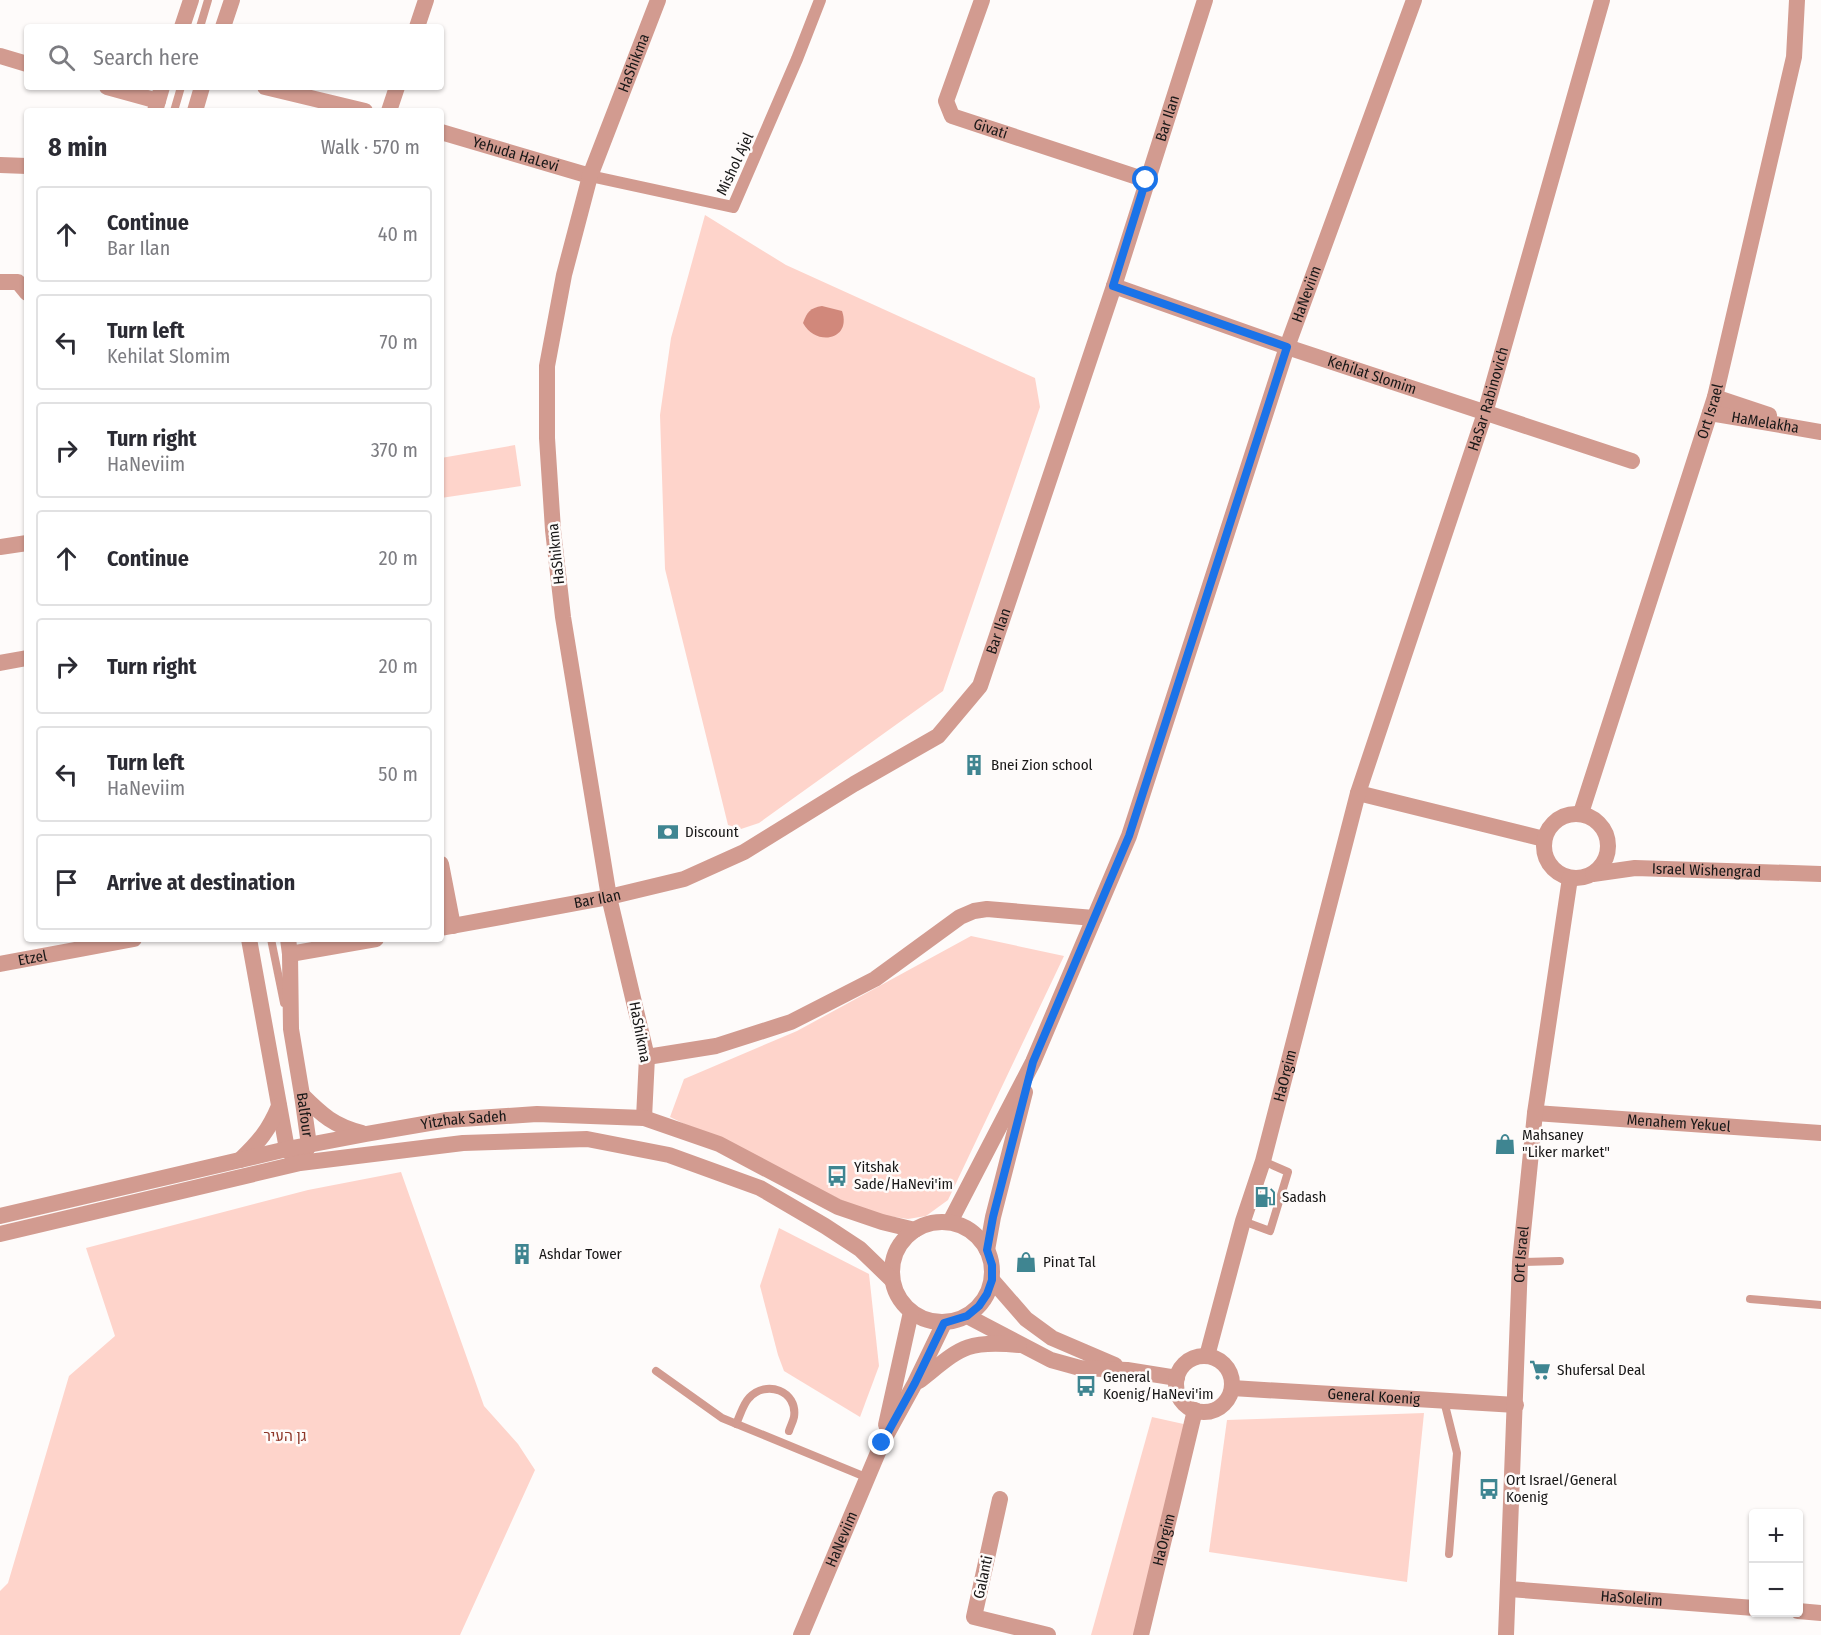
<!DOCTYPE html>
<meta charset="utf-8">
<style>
:root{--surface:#fff;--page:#f7f7f7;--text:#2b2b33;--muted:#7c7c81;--line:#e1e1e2}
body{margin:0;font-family:"Fira Sans Condensed",Heebo,sans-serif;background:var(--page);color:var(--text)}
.controls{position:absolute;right:18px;bottom:18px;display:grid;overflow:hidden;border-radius:6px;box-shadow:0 2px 4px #0004}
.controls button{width:54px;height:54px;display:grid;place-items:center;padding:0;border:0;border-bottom:2px solid var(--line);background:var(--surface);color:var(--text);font:30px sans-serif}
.stop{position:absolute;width:18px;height:18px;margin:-14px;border:4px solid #1a73e8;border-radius:50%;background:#fff}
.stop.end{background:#1a73e8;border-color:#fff;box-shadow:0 2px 6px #0008}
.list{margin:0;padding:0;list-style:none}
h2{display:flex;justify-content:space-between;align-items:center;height:78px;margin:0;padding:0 24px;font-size:26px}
h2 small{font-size:20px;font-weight:400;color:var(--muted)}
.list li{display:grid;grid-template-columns:39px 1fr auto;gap:18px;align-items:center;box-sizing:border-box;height:96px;margin:0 12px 12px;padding:0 12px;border:2px solid var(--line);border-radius:6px}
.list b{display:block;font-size:22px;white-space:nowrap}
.list p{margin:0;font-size:20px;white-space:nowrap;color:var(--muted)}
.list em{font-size:20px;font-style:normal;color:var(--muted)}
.icon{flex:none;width:33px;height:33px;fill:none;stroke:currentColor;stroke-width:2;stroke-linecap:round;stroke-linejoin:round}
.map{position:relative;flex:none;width:1821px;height:1635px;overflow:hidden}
.search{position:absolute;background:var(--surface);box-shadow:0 2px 4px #0004;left:24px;top:24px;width:420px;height:66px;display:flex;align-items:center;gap:15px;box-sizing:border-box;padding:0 21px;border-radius:6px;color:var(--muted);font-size:22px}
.panel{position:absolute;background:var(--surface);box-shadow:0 2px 4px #0004;left:24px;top:108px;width:420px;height:834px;border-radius:6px}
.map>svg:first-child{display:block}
.green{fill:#fed4cb}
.water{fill:#d1887b}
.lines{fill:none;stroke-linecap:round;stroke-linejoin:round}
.service{stroke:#d29b90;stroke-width:8}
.pedestrian{stroke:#d29b90;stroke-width:12}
.minor{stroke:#d29b90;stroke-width:16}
.tertiary{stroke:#d29b90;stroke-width:16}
.route{stroke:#1a73e8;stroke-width:8}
.labels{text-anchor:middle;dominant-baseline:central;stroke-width:5;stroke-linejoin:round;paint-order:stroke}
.street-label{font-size:15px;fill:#181717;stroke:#fefbfa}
.poi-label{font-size:15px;fill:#181717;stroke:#fefbfa;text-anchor:start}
.park-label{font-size:15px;fill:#8d3527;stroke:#fefbfa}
</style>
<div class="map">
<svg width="1821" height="1635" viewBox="0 0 1821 1635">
<rect width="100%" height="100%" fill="#fefbfa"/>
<g class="green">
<path d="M705,215l81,50 249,113 5,29 -97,284 -184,132 -18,6 -13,-4 -63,-256 -5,-154 11,-77z"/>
<path d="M515,445l6,41 -80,12v-40z"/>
<path d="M971,936l93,20 -116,244 -22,16 -18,3 -40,-6 -198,-96 14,-38 113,-48z"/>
<path d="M401,1172l83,234 34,38 17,26 -75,165h-460v-44l8,-8 61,-207 46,-40 -29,-88 222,-58z"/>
<path d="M779,1228l90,46 10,92 -19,51 -76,-46 -6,-16 -18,-69z"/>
<path d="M1424,1413l-17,169 -198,-30 18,-132z"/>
<path d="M1152,1417l45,10 -55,208h-51z"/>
</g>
<path class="water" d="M822,306l20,5c10,29 -26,36 -39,12 4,-11 7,-15 19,-17z"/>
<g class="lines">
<g class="service">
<path d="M200,27l8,-27"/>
<path d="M174,111l7,-24"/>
<path d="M271,939l13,64"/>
<path d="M1243,1221l27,10 18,-59 -25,-11"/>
<path d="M1520,1262l40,-1"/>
<path d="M1750,1299l71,6"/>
<path d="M656,1371l66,47 146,60"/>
<path d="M1444,1401l13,52 -8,101"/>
<path d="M736,1424c4,-8 7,-20 13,-26 17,-19 49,-7 45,19 -1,5 -4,10 -5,14"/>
</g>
<path class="pedestrian" d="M590,176l143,31 64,-148 23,-59"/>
<g class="minor">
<path id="s1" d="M982,0l-36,101 6,15 194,64"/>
<path d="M417,27l9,-27"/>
<path d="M0,56l27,8"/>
<path d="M107,87l51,14"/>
<path d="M265,87l100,24"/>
<path d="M389,111l8,-24"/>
<path id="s2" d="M441,132l149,44"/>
<path d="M0,282h18l9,11"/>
<path id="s3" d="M1114,286l173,61 345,114"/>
<path d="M1715,397l54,18"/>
<path id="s4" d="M1710,413l111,19"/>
<path d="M0,547l27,-4"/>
<path d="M0,663l27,-5"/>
<path d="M1358,793l186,46"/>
<path id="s5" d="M1581,813l134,-416 79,-340 3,-57"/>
<circle cx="1576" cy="846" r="32"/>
<path d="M441,864l12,62"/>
<path id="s6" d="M1593,874l42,-6 186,6"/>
<path id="s7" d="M0,964l134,-25"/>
<path d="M647,1057l69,-11 75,-24 84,-43 85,-62 14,-6 13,-2 107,9"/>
<path id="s8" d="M1535,1113l286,20"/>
<path id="s9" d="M644,1118l3,-61 -38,-160 -46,-280 -10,-87 -6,-92v-72l17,-91 26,-99 68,-176"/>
<path id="s10" d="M950,1222l83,-160 96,-226 158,-489 127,-347"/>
<path d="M987,1250l6,-33 32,-125"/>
<path d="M992,1280l34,39 26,19 63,27"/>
<path d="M967,1316l84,44 29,8 47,2 50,8"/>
<path id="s11" d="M1207,1356l36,-135 20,-60 95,-368 127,-380 117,-413"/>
<circle cx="1204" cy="1384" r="28"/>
<path id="s12" d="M1232,1388l284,17"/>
<path d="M1000,1499l-26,118 74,18"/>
<path id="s13" d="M1509,1589l245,19"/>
<path d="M1798,1611l23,2"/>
<path id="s14" d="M1141,1635l54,-225"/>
<path id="s15" d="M1506,1635l14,-373 15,-149 35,-235"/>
</g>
<g class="tertiary">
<path d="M182,27l9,-27"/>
<path d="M223,27l9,-27"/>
<path d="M155,111l7,-24"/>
<path d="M195,111l7,-24"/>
<path d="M0,165l27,1"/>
<path id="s16" d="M441,928l168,-31 75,-18 60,-27 110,-68 84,-48 42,-50 134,-400 91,-286"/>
<path d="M249,939l38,210 6,7"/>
<path id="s17" d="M288,939l2,15 1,75 11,66 7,50 -5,9"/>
<path d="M290,954l86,-15"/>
<path d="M302,1095c20,20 32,31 60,38"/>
<path d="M240,1160c19,-18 29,-30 39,-54"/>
<path id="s18" d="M0,1216l287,-67 79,-15 81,-14 90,-6 107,4 75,26 119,63 44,15 33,8"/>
<circle cx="942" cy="1272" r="50"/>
<path d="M0,1234l300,-71 163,-20 124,-4 82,16 91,33 65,38 35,23 31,30"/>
<path d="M919,1381c42,-33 45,-41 100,-36"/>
<path d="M886,1425l25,-113"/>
<path id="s19" d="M801,1635l81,-192 33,-60 29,-60"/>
</g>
</g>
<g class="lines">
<path class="route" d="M882,1443l33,-60 29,-60 23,-7 12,-10 8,-12 5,-14v-15l-5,-15 6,-33 40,-155 96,-226 158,-489 -174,-61 33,-106"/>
</g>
<defs>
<symbol id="building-bare" viewBox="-9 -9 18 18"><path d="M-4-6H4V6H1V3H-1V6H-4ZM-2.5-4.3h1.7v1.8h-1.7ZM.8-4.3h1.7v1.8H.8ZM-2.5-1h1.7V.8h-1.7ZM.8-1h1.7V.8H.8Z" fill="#3f8591" stroke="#fefbfa" stroke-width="2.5" paint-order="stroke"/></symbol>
<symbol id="bank-bare" viewBox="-9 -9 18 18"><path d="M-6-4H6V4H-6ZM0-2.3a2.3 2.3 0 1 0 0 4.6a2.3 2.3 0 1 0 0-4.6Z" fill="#3f8591" stroke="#fefbfa" stroke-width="2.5" paint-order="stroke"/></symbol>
<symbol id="shop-bare" viewBox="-9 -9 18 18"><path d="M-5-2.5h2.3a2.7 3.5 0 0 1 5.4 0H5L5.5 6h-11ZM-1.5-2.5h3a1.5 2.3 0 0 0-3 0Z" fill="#3f8591" stroke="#fefbfa" stroke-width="2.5" paint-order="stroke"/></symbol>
<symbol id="bus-bare" viewBox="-9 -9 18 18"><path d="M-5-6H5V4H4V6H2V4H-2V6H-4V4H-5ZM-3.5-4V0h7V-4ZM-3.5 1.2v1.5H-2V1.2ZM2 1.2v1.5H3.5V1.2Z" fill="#3f8591" stroke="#fefbfa" stroke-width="2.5" paint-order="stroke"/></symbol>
<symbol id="fuel-bare" viewBox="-9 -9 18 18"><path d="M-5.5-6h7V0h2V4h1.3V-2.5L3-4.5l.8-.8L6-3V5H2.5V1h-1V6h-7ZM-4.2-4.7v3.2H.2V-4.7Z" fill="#3f8591" stroke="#fefbfa" stroke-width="2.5" paint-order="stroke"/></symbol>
<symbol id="supermarket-bare" viewBox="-9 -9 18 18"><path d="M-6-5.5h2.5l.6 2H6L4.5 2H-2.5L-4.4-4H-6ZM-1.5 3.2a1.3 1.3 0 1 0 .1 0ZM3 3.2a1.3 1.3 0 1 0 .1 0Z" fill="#3f8591" stroke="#fefbfa" stroke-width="2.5" paint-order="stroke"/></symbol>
</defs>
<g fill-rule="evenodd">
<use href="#building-bare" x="959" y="750" width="30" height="30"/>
<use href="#bank-bare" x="653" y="817" width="30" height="30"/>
<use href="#shop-bare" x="1490" y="1129" width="30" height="30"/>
<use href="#bus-bare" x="822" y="1161" width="30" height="30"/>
<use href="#fuel-bare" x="1250" y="1182" width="30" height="30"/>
<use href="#building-bare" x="507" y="1239" width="30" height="30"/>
<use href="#shop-bare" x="1011" y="1247" width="30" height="30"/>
<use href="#supermarket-bare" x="1525" y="1355" width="30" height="30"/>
<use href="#bus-bare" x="1071" y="1371" width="30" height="30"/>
<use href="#bus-bare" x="1474" y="1474" width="30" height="30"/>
</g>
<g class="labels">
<g class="street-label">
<text stroke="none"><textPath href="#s9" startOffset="1077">HaShikma</textPath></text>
<text stroke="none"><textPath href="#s16" startOffset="1203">Bar Ilan</textPath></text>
<text stroke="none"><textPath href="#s1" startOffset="164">Givati</textPath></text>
<text stroke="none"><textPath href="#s2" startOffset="78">Yehuda HaLevi</textPath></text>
<text transform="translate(735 164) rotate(-65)">Mishol Ajel</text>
<text stroke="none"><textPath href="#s10" startOffset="996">HaNeviim</textPath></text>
<text stroke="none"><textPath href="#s3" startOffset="273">Kehilat Slomim</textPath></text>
<text stroke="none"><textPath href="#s11" startOffset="998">HaSar Rabinovich</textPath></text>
<text stroke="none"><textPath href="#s5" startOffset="422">Ort Israel</textPath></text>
<text stroke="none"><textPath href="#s4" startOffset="56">HaMelakha</textPath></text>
<text transform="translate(556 554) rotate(-96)">HaShikma</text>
<text stroke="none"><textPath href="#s16" startOffset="663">Bar Ilan</textPath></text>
<text stroke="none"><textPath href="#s6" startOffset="114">Israel Wishengrad</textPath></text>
<text stroke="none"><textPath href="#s16" startOffset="159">Bar Ilan</textPath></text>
<text stroke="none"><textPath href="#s7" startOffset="33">Etzel</textPath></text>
<text transform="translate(640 1032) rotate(79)">HaShikma</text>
<text stroke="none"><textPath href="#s11" startOffset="291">HaOrgim</textPath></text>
<text stroke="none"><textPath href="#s17" startOffset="177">Balfour</textPath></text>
<text stroke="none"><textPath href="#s18" startOffset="474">Yitzhak Sadeh</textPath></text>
<text stroke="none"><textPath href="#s8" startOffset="144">Menahem Yekuel</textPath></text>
<text stroke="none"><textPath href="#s15" startOffset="381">Ort Israel</textPath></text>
<text stroke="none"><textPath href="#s12" startOffset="142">General Koenig</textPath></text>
<text stroke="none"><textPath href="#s19" startOffset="104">HaNeviim</textPath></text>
<text stroke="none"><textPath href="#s14" startOffset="98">HaOrgim</textPath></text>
<text transform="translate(983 1577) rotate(-78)">Galanti</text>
<text stroke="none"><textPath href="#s13" startOffset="123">HaSolelim</textPath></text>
</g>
<g class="poi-label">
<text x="991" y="765">Bnei Zion school</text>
<text x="685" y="832">Discount</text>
<text x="1522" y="1135">Mahsaney<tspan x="1522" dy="17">"Liker market"</tspan></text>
<text x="854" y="1167">Yitshak<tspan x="854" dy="17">Sade/HaNevi'im</tspan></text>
<text x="1282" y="1197">Sadash</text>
<text x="539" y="1254">Ashdar Tower</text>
<text x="1043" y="1262">Pinat Tal</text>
<text x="1557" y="1370">Shufersal Deal</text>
<text x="1103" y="1377">General<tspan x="1103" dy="17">Koenig/HaNevi'im</tspan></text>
<text x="1506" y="1480">Ort Israel/General<tspan x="1506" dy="17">Koenig</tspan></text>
</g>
<g class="park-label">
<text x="285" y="1436">גן העיר</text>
</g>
</g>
</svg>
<div class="controls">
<button>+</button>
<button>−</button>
</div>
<div class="stop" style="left:1146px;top:180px"></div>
<div class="stop end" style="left:882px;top:1443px"></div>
<div class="search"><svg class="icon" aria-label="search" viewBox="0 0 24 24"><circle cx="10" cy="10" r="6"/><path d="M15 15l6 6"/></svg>Search here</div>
<section class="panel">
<h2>8 min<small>Walk · 570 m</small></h2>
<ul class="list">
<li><svg class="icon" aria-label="ahead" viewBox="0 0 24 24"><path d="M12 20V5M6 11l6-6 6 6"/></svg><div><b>Continue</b><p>Bar Ilan</p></div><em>40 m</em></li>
<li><svg class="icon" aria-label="left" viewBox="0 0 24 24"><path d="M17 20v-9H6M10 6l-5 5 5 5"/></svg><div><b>Turn left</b><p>Kehilat Slomim</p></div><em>70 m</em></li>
<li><svg class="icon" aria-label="right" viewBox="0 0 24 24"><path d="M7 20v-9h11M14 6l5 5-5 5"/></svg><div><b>Turn right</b><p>HaNeviim</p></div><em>370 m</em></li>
<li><svg class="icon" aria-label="ahead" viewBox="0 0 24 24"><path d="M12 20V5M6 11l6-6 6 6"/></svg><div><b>Continue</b></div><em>20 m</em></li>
<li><svg class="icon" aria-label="right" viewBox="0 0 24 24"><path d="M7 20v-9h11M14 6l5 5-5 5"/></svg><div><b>Turn right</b></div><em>20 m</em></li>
<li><svg class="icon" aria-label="left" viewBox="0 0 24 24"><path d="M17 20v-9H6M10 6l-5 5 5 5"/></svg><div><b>Turn left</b><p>HaNeviim</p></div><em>50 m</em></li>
<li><svg class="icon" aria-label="arrive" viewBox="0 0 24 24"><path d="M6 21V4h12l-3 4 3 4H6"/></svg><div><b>Arrive at destination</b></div></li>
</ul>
</section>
</div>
